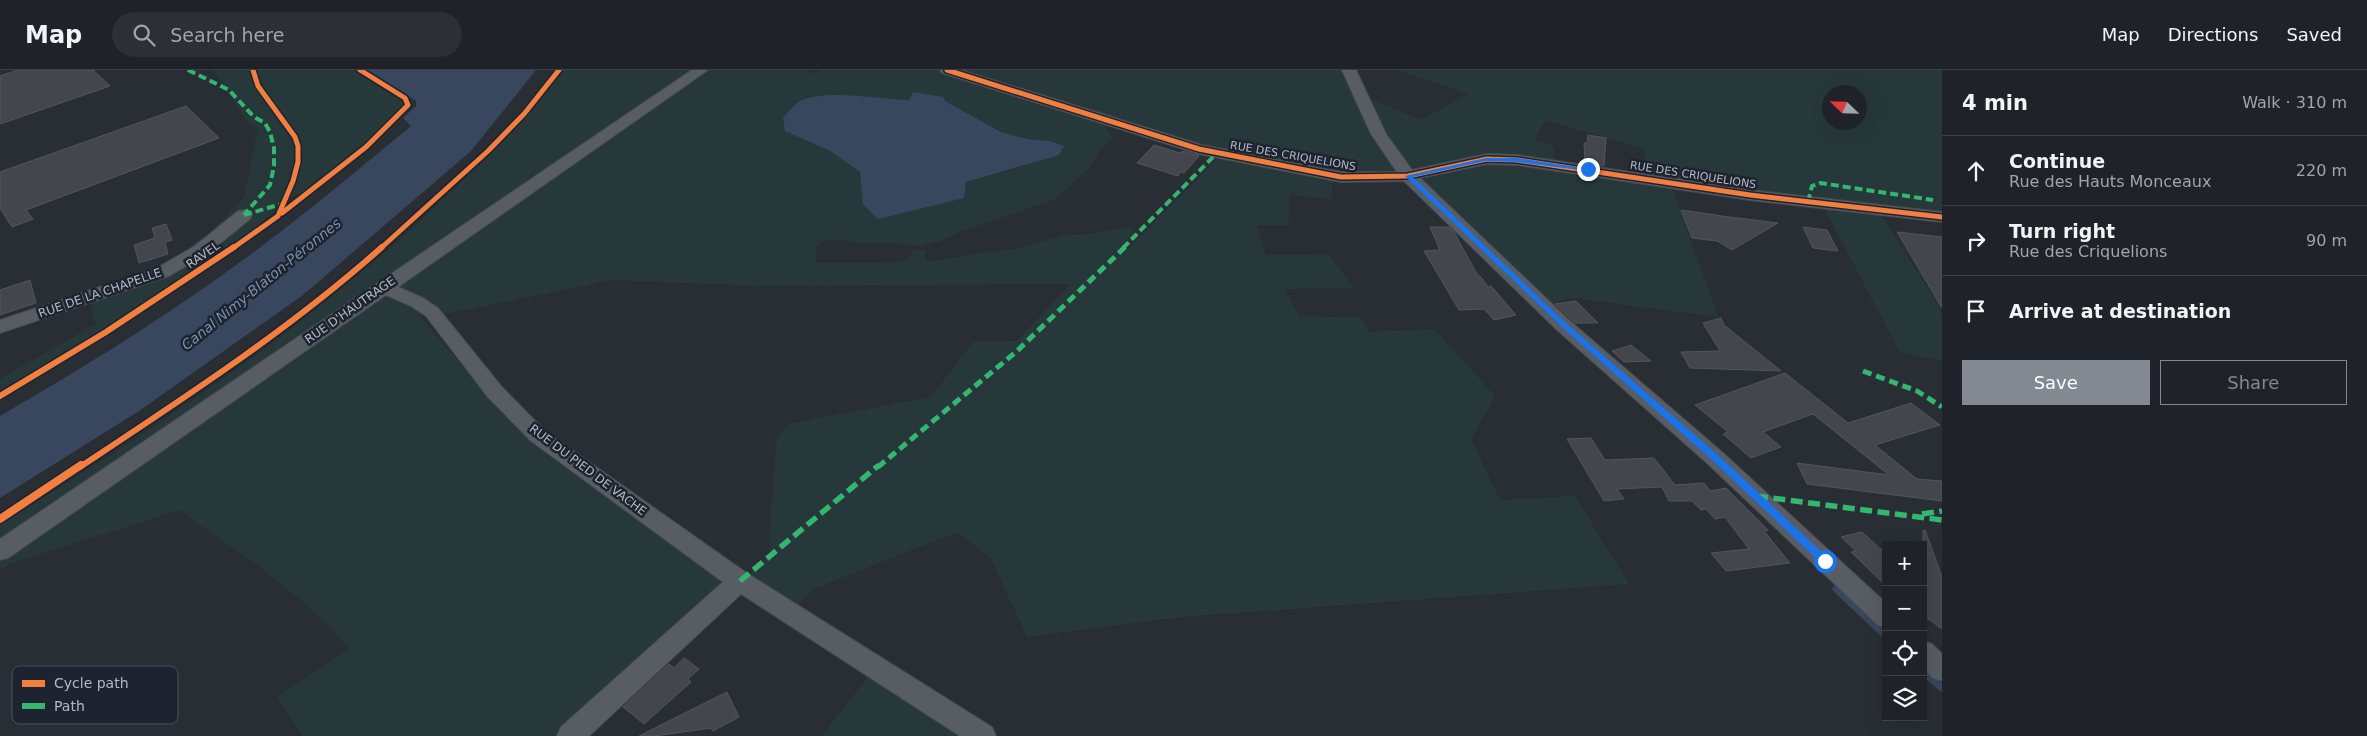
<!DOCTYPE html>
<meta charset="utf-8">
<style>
:root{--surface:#1f2228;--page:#2c2f34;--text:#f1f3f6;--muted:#a1a4a8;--line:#3c3f45;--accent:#838993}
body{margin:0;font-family:"DejaVu Sans",sans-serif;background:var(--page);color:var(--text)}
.controls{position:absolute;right:15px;bottom:15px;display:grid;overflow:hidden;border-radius:0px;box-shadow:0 5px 20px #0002}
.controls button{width:45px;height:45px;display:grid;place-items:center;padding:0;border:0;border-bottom:1px solid var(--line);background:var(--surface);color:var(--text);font:25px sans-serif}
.compass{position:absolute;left:1822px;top:15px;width:45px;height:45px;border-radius:50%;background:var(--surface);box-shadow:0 5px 20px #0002;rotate:293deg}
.stop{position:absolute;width:15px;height:15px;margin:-11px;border:4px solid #1a73e8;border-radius:50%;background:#fff}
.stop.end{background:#1a73e8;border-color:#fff;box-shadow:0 1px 5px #0008}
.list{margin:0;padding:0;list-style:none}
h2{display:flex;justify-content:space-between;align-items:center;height:65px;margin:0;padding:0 20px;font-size:21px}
h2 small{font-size:16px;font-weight:400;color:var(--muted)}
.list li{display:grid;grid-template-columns:32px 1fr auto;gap:15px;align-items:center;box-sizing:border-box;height:70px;padding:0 20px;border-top:1px solid var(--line)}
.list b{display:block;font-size:19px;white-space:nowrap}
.list p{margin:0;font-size:16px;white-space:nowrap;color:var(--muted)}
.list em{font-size:16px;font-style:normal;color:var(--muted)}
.actions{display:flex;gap:10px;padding:15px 20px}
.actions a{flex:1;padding:11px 0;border:1px solid var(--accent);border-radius:0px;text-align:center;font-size:18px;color:var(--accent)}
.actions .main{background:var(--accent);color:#fff}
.icon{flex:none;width:28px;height:28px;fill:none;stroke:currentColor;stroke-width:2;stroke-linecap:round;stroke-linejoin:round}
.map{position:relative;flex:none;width:1942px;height:666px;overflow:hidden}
header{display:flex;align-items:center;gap:30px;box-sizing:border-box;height:70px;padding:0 25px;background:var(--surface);border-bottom:1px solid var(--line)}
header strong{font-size:24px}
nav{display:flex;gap:28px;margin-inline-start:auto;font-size:18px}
.search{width:350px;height:45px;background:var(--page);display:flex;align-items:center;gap:12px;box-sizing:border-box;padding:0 18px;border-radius:28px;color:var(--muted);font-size:19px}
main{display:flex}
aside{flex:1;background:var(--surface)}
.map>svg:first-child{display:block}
.green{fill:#27383b;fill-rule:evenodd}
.water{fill:#38475e}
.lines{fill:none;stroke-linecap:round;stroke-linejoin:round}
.stream{stroke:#38475e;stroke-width:7}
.building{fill:#43474d;stroke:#51555d}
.minor-casing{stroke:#474a50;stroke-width:2}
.minor{fill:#585c63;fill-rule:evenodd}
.quiet-far2{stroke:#33b770;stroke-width:4;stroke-dasharray:8 4;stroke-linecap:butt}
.quiet-far1{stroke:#33b770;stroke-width:5;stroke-dasharray:9 5;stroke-linecap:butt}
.quiet{stroke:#33b770;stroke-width:5.5;stroke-dasharray:12 5.5;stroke-linecap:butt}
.cycleway-far2-casing{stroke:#1d242f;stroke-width:8}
.cycleway-far1-casing{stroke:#1d242f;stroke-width:9}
.cycleway-casing{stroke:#1d242f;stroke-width:11}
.cycleway-far2{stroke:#f27e40;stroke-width:5}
.cycleway-far1{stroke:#f27e40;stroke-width:6}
.cycleway{stroke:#f27e40;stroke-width:8}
.route{fill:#1a73e8}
.labels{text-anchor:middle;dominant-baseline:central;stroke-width:5;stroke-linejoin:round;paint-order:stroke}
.far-street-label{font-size:11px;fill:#b3bac6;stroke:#1d242f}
.street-label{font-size:12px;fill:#b3bac6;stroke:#1d242f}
.water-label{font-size:14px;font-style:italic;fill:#7c8fac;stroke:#1d242f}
.key{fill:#1d242f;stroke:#4a515c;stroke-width:1}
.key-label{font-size:14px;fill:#b3bac6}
</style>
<header>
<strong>Map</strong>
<div class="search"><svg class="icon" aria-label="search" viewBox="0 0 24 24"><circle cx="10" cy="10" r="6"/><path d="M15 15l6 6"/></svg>Search here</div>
<nav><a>Map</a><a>Directions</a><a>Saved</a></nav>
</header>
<main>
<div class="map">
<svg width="1942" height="666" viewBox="0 0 1942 666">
<rect width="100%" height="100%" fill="#292e35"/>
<g class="green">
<path d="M213,0h141l49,30 2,5 -44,43 -59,46 -21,5 -9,15 -50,39 -121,78 -101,62v-14l96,-55 -6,-24 72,-33 53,-39 29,-31 14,-68 -13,-10z"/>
<path d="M562,0h243l11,4 5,-4h522l53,98 -1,4 -5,2 -38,1 -131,-25 -117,-26 8,14 -12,12 -10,17 -36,33 -92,31 -23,11 -23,4 -18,-3h-41l-14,-3 -19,1 -7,6 -2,13 4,3 83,-1 13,-12h10v12l95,-14 41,-12 36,-3 35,-7 1,9 -17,17 6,3 97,-98 113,21v21l-42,-4 -2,30h-32l10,30 62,-1 26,34 -69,1 14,27 63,2 7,14 65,-3 61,67 -24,43 29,61 75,-4 54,88 -449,33 -153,20 -36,-79 -34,-26 -144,57 -18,17 -47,-32 22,-18 -1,-20 8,-98 11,-14 143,-27 42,-55 43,-1 55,-57 -306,2 -153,-6 -167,34 -6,-8 -20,9 83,98 33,33 192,134 -169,156h-255l-26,-39 72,-49c-47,-56 -111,-96 -170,-138l-170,54 -9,7v-46c161,-100 323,-207 458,-340 38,-36 74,-72 104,-115zM913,22l32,9 56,31 27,7 22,2 -28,26 -57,16 -102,21 -3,-32 -30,-21 -45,-20 108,-31h16z"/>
<path d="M1397,0h545v145l-294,-38 -4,-28 -98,-29 -12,19 21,8 -2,15 -38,-4 -86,11 -21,-3 -26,-40 -14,-28 53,22 47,-26zM1830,22h30v30h-30z"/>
<path d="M1488,91l183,24 47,132 -145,-19 -26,6 -128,-124 2,-3z"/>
<path d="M1823,136l56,7 59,90 4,12v46l-42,-9z"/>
<path d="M870,604l97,62h-145z"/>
</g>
<g class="water">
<path d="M366,0h170l-65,81 -168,144 -164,116 -139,87v-82c74,-43 148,-88 218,-138 67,-47 130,-100 193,-152l-8,-8 13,-12v-5z"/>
<path d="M913,22l30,5 2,4 56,31 27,7 22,2 14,5 -5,9 -93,27 -2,16 -86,21 -15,-15 -3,-32 -30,-21 -45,-20 -2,-13c5,-5 9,-11 14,-15 22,-16 84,-3 112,-3z"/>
</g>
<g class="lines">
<g class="stream">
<path d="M1836,519l50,47"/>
<path d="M1923,602l19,16"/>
</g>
</g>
<g class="building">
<path d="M18,0h75l17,16 -110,38v-48z"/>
<path d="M186,36l33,32 -193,72 7,9 -21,8 -12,-19v-36z"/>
<path d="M1588,65l18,3 -2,28 -19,-4 -1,-19h3z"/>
<path d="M1154,75l26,8 3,-2 16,5 -15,17 -3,-1 -3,4 -41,-13z"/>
<path d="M1681,140l48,7 49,6 -46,27 -15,-9 -25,-3z"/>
<path d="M166,154l6,16 -7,2 3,12 -29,9 -5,-18 21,-7 -3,-10z"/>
<path d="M1430,157h19l5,5 24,44h2l8,11 3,-1 25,29 -22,5 -10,-11 -25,1 -35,-59 16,-1z"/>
<path d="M1803,157l24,3 11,21 -25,-3z"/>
<path d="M1897,162l45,5v71z"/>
<path d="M30,210l6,23 -36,12v-25z"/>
<path d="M1576,231l22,22h-23l-20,-19z"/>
<path d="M1721,248l3,7 57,46 -91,-3 -9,-16 39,-1 -17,-28z"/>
<path d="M1631,275l20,16 -27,1 -12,-11z"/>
<path d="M1785,303l63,50 63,-20 29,22 -65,20 42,34 25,2v20l-135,-17 -10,-21 92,12 -76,-61 -50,18 18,15 -30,11 -28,-24 5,-2 -33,-27z"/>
<path d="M1591,368l14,22 49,-2 21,27 29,-2 6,8 16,-3 42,42 -4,1 26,32 -64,8 -15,-18 38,-4 -24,-32 -10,2 -9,-10 -5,1 -9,-9h-23l-7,-14 -45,2 7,10 -20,2 -37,-62z"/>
<path d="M1925,460l17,47v52l-19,-14v-84z"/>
<path d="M1862,462l24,22v32l-35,-34 5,-1 -15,-14z"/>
<path d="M684,588l15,11 -11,10 3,3 -47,42 -21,-17 46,-43 5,4z"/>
<path d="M727,622l12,25 -26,14 -2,-3 -56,8h-16z"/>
</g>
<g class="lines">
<defs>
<g id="minor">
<path d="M692,0h16l-310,217 25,11 15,10 63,78 44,45 203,143 244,153 4,9h-36l-219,-142 -152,142h-32l4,-9 162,-145 -192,-141 -44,-45 -61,-80 -15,-10 -25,-11 -378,263 -8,2v-21z"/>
<path d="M940,0h21l241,75 139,27h56l-26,-38 -29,-64h14l30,64 26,36 75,-16 30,1 233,35 192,22v10l-192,-22 -233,-35 -30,-1 -67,14 150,143 152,131 164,151v25l-8,-3 -170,-161 -152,-135 -152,-148 -63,1 -142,-28 -257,-81z"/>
<path d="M244,140l6,1 2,4 -2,4 -43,35 -38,22 -169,57v-13l157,-52 38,-22 43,-35z"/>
<path d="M1923,571l9,3 10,10v27l-9,-3 -10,-10z"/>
</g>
</defs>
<use href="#minor" class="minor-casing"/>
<use href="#minor" class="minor"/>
<g class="quiet-far2">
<path d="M188,0l41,20 25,27 11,6 5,9 4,16v18l-4,19 -26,30"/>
<path d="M1808,132l4,-16 8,-3 113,17"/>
<path d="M244,145l41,-12"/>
<path d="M1123,178l94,-95"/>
</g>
<g class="quiet-far1">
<path d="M1863,301l54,20 25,16"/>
<path d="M878,397l139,-116 108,-104"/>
</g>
<g class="quiet">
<path d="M1756,426l186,24"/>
<path d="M1922,444l20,-3"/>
<path d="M740,511l139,-116"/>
</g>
<defs>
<g id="cycleway-far2">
<path d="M947,0l252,79 142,28 67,-1 79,-17 30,1 233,35 192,22"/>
<path d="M282,143l84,-66 42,-42 -3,-7 -45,-28"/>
<path d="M233,178l45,-32 15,-35 5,-19v-16l-3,-9 -37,-51 -5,-16"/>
<path d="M381,178l107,-97 36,-37 35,-44"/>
</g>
<g id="cycleway-far1">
<path d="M0,326l106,-64 128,-85"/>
<path d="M80,397c104,-69 209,-137 302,-220"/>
</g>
<path id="cycleway" d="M0,449l81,-54"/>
</defs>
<use href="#cycleway-far2" class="cycleway-far2-casing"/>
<use href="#cycleway-far1" class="cycleway-far1-casing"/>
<use href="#cycleway" class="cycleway-casing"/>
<use href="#cycleway-far2" class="cycleway-far2"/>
<use href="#cycleway-far1" class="cycleway-far1"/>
<use href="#cycleway" class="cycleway"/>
</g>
<path class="route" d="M1486,88h31l74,11 -3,2 -71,-9 -31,-1 -73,16 153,146 152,132 110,103v6h-6l-110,-104 -151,-134 -156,-150z"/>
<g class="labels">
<g class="far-street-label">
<text transform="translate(1293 86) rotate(10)">RUE DES CRIQUELIONS</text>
<text transform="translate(1693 105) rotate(9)">RUE DES CRIQUELIONS</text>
</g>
<g class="street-label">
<text transform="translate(203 185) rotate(-35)">RAVEL</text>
<text transform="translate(100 223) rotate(-19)">RUE DE LA CHAPELLE</text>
<text transform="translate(350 240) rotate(-35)">RUE D'HAUTRAGE</text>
<text transform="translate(588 400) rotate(37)">RUE DU PIED DE VACHE</text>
</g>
<g class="water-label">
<text transform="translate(261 214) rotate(-39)">Canal Nimy-Blaton-Péronnes</text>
</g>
</g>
<rect x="12" y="596" width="166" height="58" rx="8" class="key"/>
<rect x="22" y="610" width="23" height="7" fill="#f27e40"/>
<rect x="22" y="633" width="23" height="6" fill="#33b770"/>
<g class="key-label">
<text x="54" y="618">Cycle path</text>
<text x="54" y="641">Path</text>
</g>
</svg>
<div class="controls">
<button>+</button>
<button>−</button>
<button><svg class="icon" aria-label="locate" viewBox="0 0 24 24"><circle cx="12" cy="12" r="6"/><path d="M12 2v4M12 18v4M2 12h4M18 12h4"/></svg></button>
<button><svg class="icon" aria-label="layers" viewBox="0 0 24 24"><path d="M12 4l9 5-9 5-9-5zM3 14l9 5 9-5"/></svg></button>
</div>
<svg class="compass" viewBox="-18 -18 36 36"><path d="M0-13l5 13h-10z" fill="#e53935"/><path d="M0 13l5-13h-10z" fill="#a1a4a8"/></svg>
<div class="stop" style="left:1825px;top:491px"></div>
<div class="stop end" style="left:1588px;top:99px"></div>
</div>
<aside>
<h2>4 min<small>Walk · 310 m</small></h2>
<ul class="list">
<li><svg class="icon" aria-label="ahead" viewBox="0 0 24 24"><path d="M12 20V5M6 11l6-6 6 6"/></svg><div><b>Continue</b><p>Rue des Hauts Monceaux</p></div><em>220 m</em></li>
<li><svg class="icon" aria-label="right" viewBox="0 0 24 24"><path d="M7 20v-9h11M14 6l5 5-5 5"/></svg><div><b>Turn right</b><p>Rue des Criquelions</p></div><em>90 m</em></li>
<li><svg class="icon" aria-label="arrive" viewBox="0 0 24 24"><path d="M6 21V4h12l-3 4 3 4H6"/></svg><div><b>Arrive at destination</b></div></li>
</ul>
<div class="actions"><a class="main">Save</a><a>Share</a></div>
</aside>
</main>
